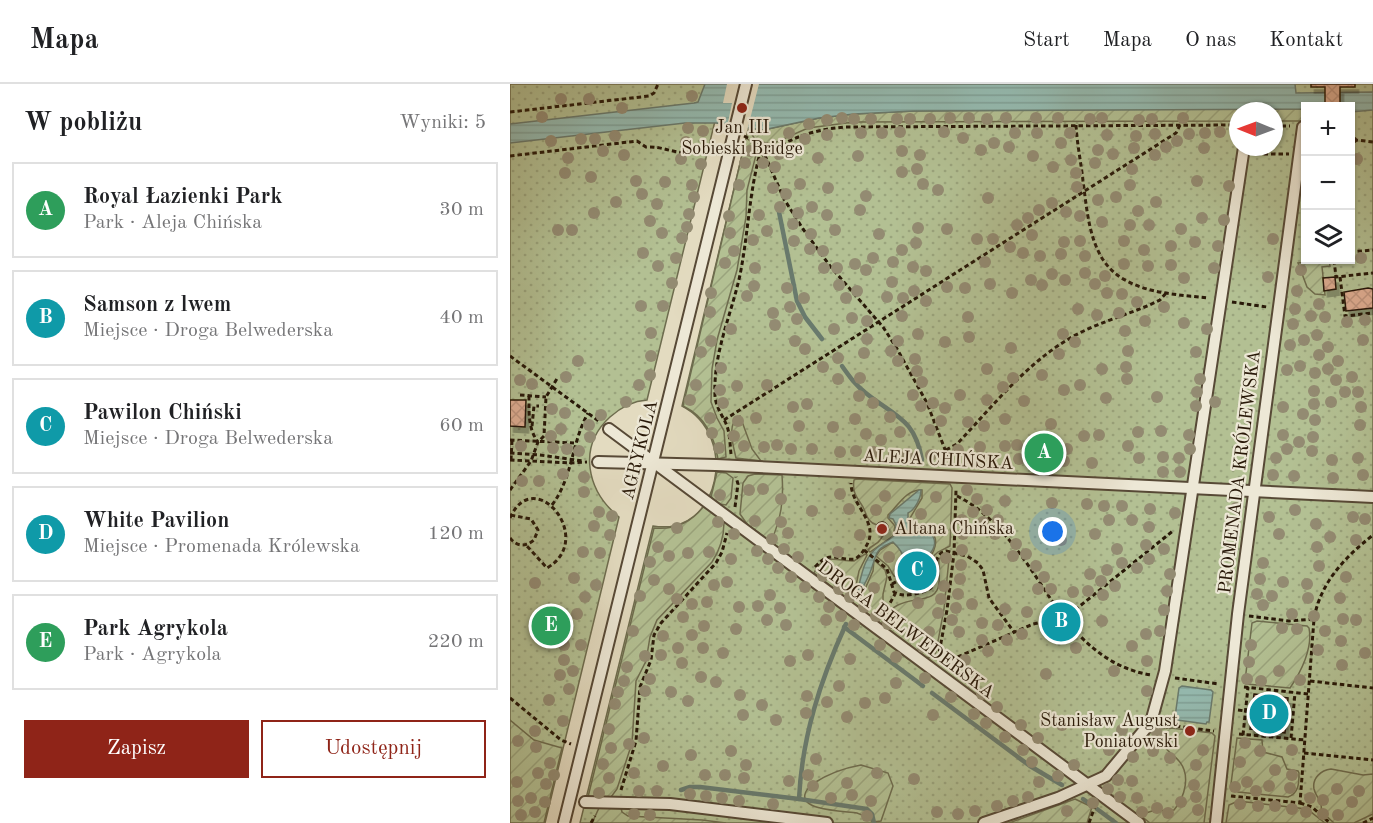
<!DOCTYPE html>
<html lang="pl">
<meta charset="utf-8">
<style>
:root{--surface:#fff;--page:#f6f6f6;--text:#202124;--muted:#757577;--line:#e0e0e0;--accent:#8f2418}
body{margin:0;font-family:"Old Standard TT",serif;background:var(--page);color:var(--text)}
.controls{position:absolute;right:18px;top:18px;display:grid;overflow:hidden;border-radius:0px;box-shadow:0 2px 4px #0004}
.controls button{width:54px;height:54px;display:grid;place-items:center;padding:0;border:0;border-bottom:2px solid var(--line);background:var(--surface);color:var(--text);font:30px sans-serif}
.compass{position:absolute;left:719px;top:18px;width:54px;height:54px;border-radius:50%;background:var(--surface);box-shadow:0 2px 4px #0004;rotate:271deg}
.you{position:absolute;left:543px;top:448px;width:21px;height:21px;margin:-15px;border:4px solid #fff;border-radius:50%;background:#1a73e8;box-shadow:0 0 0 9px #1a73e833}
.badge{display:grid;place-items:center;width:39px;height:39px;border-radius:50%;background:var(--accent);color:#fff;font-size:20px;font-weight:700}
.pin{position:absolute;translate:-50% -50%;border:3px solid #fff;box-shadow:0 2px 6px #0006}
.list{margin:0;padding:0;list-style:none}
h2{display:flex;justify-content:space-between;align-items:center;height:78px;margin:0;padding:0 24px;font-size:26px}
h2 small{font-size:20px;font-weight:400;color:var(--muted)}
.list li{display:grid;grid-template-columns:39px 1fr auto;gap:18px;align-items:center;box-sizing:border-box;height:96px;margin:0 12px 12px;padding:0 12px;border:2px solid var(--line);border-radius:0px}
.list b{display:block;font-size:22px;white-space:nowrap}
.list p{margin:0;font-size:20px;white-space:nowrap;color:var(--muted)}
.list em{font-size:20px;font-style:normal;color:var(--muted)}
.actions{display:flex;gap:12px;padding:18px 24px}
.actions a{flex:1;padding:14px 0;border:2px solid var(--accent);border-radius:0px;text-align:center;font-size:21px;color:var(--accent)}
.actions .main{background:var(--accent);color:#fff}
.icon{flex:none;width:33px;height:33px;fill:none;stroke:currentColor;stroke-width:2;stroke-linecap:round;stroke-linejoin:round}
.map{position:relative;flex:none;width:863px;height:739px;overflow:hidden}
header{display:flex;align-items:center;gap:36px;box-sizing:border-box;height:84px;padding:0 30px;background:var(--surface);border-bottom:2px solid var(--line)}
header strong{font-size:28px}
nav{display:flex;gap:33px;margin-inline-start:auto;font-size:21px}
main{display:flex}
aside{flex:1;background:var(--surface)}
.map>svg:first-child{display:block}
.park{fill:url(#park-dots);stroke:#6e6c4e;stroke-width:1.5;fill-rule:evenodd}
.garden{fill:url(#garden-furrows);stroke:#6e6c4e;stroke-width:1.5}
.water{fill:url(#water-rules);stroke:#697a6d;stroke-width:1.5}
.pier{fill:#e3dbc0}
.lines{fill:none;stroke-linecap:round;stroke-linejoin:round}
.stream{stroke:#697a6d;stroke-width:4.5}
.building{fill:url(#building-cross-hatch);stroke:#281808;stroke-width:1.5;filter:url(#shadow)}
.pedestrian-casing{stroke:#574936;stroke-width:14}
.path{stroke:#281808;stroke-width:3;stroke-dasharray:4.5 3;stroke-linecap:butt}
.pedestrian{stroke:#ede8d6;stroke-width:10}
.tree{fill:#938b72}
.poi-dot{fill:#8f2418;stroke:#ede8d6;stroke-width:2}
.labels{text-anchor:middle;dominant-baseline:central;stroke-width:4.5;stroke-linejoin:round;paint-order:stroke}
.poi-label{font-size:18px;fill:#281808;stroke:#ede8d6}
.street-label{font-size:18px;fill:#281808;stroke:#ede8d6}
</style>
<header>
<strong>Mapa</strong>
<nav><a>Start</a><a>Mapa</a><a>O nas</a><a>Kontakt</a></nav>
</header>
<main>
<aside>
<h2>W pobliżu<small>Wyniki: 5</small></h2>
<ul class="list">
<li><span class="badge" style="background:#2e9e5b">A</span><div><b>Royal Łazienki Park</b><p>Park · Aleja Chińska</p></div><em>30 m</em></li>
<li><span class="badge" style="background:#0f9aa8">B</span><div><b>Samson z lwem</b><p>Miejsce · Droga Belwederska</p></div><em>40 m</em></li>
<li><span class="badge" style="background:#0f9aa8">C</span><div><b>Pawilon Chiński</b><p>Miejsce · Droga Belwederska</p></div><em>60 m</em></li>
<li><span class="badge" style="background:#0f9aa8">D</span><div><b>White Pavilion</b><p>Miejsce · Promenada Królewska</p></div><em>120 m</em></li>
<li><span class="badge" style="background:#2e9e5b">E</span><div><b>Park Agrykola</b><p>Park · Agrykola</p></div><em>220 m</em></li>
</ul>
<div class="actions"><a class="main">Zapisz</a><a>Udostępnij</a></div>
</aside>
<div class="map">
<svg width="863" height="739" viewBox="0 0 863 739">
<defs>
<pattern id="park-dots" width="8" height="8" patternUnits="userSpaceOnUse" patternTransform="scale(1.5)"><rect width="8" height="8" fill="#b3c093"/><path d="M2 2h.1M6 6h.1" fill="none" stroke="#9aa47d" stroke-width="1.8" stroke-linecap="round"/></pattern>
<pattern id="garden-furrows" width="10" height="10" patternUnits="userSpaceOnUse" patternTransform="scale(1.5)"><rect width="10" height="10" fill="#b3c093"/><path d="M-1 1l2-2M0 10L10 0M9 11l2-2" fill="none" stroke="#9aa47d"/></pattern>
<pattern id="water-rules" width="6" height="5" patternUnits="userSpaceOnUse" patternTransform="scale(1.5)"><rect width="6" height="5" fill="#95bbb1"/><path d="M0 2.5h6" fill="none" stroke="#80a097"/></pattern>
<pattern id="building-cross-hatch" width="8" height="8" patternUnits="userSpaceOnUse" patternTransform="scale(1.5)"><rect width="8" height="8" fill="#ddac91"/><path d="M0 0l8 8M0 8l8-8" fill="none" stroke="#be937c"/></pattern>
<filter id="shadow"><feDropShadow dx="3.5" dy="6" stdDeviation="0" flood-color="#0004"/></filter>
</defs>
<rect width="100%" height="100%" fill="#e3dbc0"/>
<filter id="stains"><feTurbulence type="fractalNoise" baseFrequency=".00333" numOctaves="4"/><feColorMatrix values="0 0 0 0 .2 0 0 0 0 .09 0 0 0 0 .02 0 0 0 .5 -.17"/></filter>
<radialGradient id="worn" r=".72"><stop offset=".6" stop-color="#630" stop-opacity="0"/><stop offset="1" stop-color="#630" stop-opacity=".3"/></radialGradient>
<g class="park">
<path d="M0,0h214l-77,316c-14,1 -27,8 -37,17 -33,30 -23,74 9,100l-74,306h-35z"/>
<path d="M249,0h614v739h-793l73,-297c68,11 86,-91 29,-120zM796,22h44v154h-44zM728,27h36v36h-36z"/>
</g>
<g class="garden">
<path d="M745,24l51,1 -1,12h-31v-10h-36v10l-384,1 -46,6 -36,16 -16,-3 -8,-13 15,2 56,-12 35,-4 60,-3z"/>
<path d="M236,54l10,7 1,6 -10,39 -1,27 -9,53 -20,70 -5,29 -1,33 6,16 7,13 2,26 -8,2c-4,-22 -12,-42 -35,-53z"/>
<path d="M819,176l1,6 -8,1 3,28 -10,-1 -8,-7 -9,-24z"/>
<path d="M230,332l12,33 9,12 -25,-3c-3,-14 -10,-34 4,-42z"/>
<path d="M207,388l9,1 7,5 -2,20 -5,7 -6,-1 -9,-7z"/>
<path d="M245,390l27,1c2,26 -1,43 -11,67l-24,-18 -7,-10 3,-31 5,-7z"/>
<path d="M346,395l94,5 2,4 -2,58 -12,6 -11,10c14,-19 12,-32 -13,-37l-4,-7 12,-20v-8c-16,-1 -24,16 -34,25v3l7,8 -2,10 -23,16 -2,-2c3,-5 9,-5 12,-10 3,-4 2,-5 7,-8l1,-6 -5,-4 -6,3c-10,-3 -10,-10 -14,-18 -6,-10 -11,-14 -9,-27z"/>
<path d="M194,422l20,16c0,15 -4,28 -12,40l-55,58 -7,17 -4,24 -10,20 -4,62 -15,46 -6,8h-23l66,-269c21,2 37,-5 50,-22z"/>
<path d="M381,459h3c10,9 14,20 5,30h6l-7,4 -4,-1 -6,-10 -12,-10 4,-6z"/>
<path d="M355,470l2,1 -8,16 -5,24 7,3 12,-27 1,-11 11,10 2,7 -4,17v15l-6,10h-3l-60,-46c10,-21 22,-12 40,-12z"/>
<path d="M434,470l4,1 1,4 -5,50 -8,43 -3,5 -7,1 -43,-32 -1,-4c15,-32 49,-14 56,-34 3,-9 0,-19 1,-29z"/>
<path d="M747,537l50,5 2,2c4,20 -8,44 -19,60l-44,-4 -1,-3 7,-58z"/>
<path d="M0,636l24,20 28,8 -18,75h-34z"/>
<path d="M661,644l41,5 3,3 -11,87h-54l-10,-8 12,-4 22,-1c11,-13 17,-35 5,-49 -4,-5 -10,-8 -14,-14 -3,-5 -4,-12 -5,-18z"/>
<path d="M727,654l25,2 1,12 19,5 5,12 11,2 1,2c0,10 0,20 -11,24l-50,-5 -5,-3 -2,-5z"/>
<path d="M351,681l27,8 5,13 -12,35 -8,1c-6,-3 -9,-7 -16,-9 -11,-2 -57,-2 -52,-19 1,-4 5,-8 9,-11 14,-9 30,-15 47,-18z"/>
<path d="M821,685l32,6 10,-1v40l-19,9h-20l-13,-12c2,-10 -5,-13 -7,-22 -2,-11 7,-19 17,-20z"/>
<path d="M565,715l17,8 -5,16h-78z"/>
<path d="M728,717l69,8 18,14h-99l3,-18z"/>
<path d="M89,724h22l1,4 6,4 74,4 24,3h-134z"/>
</g>
<g class="water">
<path d="M195,0h590l1,9 77,-1v18l-22,2 -1,-6h-44l-1,3 -391,2 -60,3 -35,4 -56,12 -47,-7h-31l-175,20v-19l184,-21 4,-1z"/>
<path d="M409,406h2c0,8 -6,20 -13,23v9l2,4c6,2 14,2 18,5 20,16 -10,36 -28,42 8,-12 3,-22 -7,-31 -18,7 -16,11 -22,28 -3,9 -9,18 -13,27l-2,-1c6,-19 6,-37 22,-49 6,-5 13,-8 17,-12l1,-10 -3,-6 -4,-1 1,-4z"/>
<path d="M672,602l29,4 2,2 -4,30h-2l-1,2 -29,-4 -2,-3 4,-29z"/>
</g>
<path class="pier" d="M217,0h32l-12,47 -20,-4 5,-24h-9z"/>
<g class="lines">
<g class="stream">
<path d="M268,123l19,94 8,16 17,22"/>
<path d="M332,282c7,10 14,20 25,28 29,23 48,25 55,66"/>
<path d="M334,543l79,59"/>
<path d="M422,609l98,73 32,19"/>
<path d="M171,706l9,-3h10l99,12c3,-62 21,-118 47,-175"/>
<path d="M289,715l68,10 5,5 2,9"/>
<path d="M573,715l10,7"/>
<path d="M587,725l19,14"/>
</g>
</g>
<g class="building">
<path d="M801,0h44v3h-15v19h-15v-19h-14z"/>
<path d="M825,193l1,12 -12,2 -1,-13z"/>
<path d="M858,204l5,1v19l-27,3 -2,-19z"/>
<path d="M0,316h16l-1,27 -15,-1z"/>
<circle cx="372" cy="444" r="6"/>
<path d="M414,474l8,14 -23,12 -8,-14z"/>
<path d="M744,610l34,4 -3,35 -35,-4z"/>
</g>
<g class="lines">
<defs>
<g id="pedestrian">
<path d="M99,345l530,394"/>
<path d="M88,378l118,3 657,32"/>
<path d="M75,718l85,2 157,19"/>
<path d="M54,739l182,-739"/>
<path d="M474,739l74,-25 48,-22 45,-54 14,-51 79,-524"/>
<path d="M706,739l22,-209 65,-487"/>
</g>
</defs>
<use href="#pedestrian" class="pedestrian-casing"/>
<g class="path">
<path d="M0,28l139,-16 5,-3 4,-9"/>
<path d="M566,41c1,19 5,37 7,56 5,36 7,82 44,100 24,13 55,14 81,17"/>
<path d="M764,42h16"/>
<path d="M840,48l6,8 17,2"/>
<path d="M234,52l16,8 24,55 19,30 27,37 53,61 13,20 31,56 24,62"/>
<path d="M840,64l6,-8"/>
<path d="M746,70h33"/>
<path d="M0,72l127,-15 9,6c16,-1 26,6 42,6 10,0 18,-1 29,1"/>
<path d="M840,168l23,-2"/>
<path d="M824,176l2,17 37,-4"/>
<path d="M830,193l5,39 28,-3"/>
<path d="M722,218l35,5"/>
<path d="M0,272l90,66"/>
<path d="M10,311l26,2"/>
<path d="M19,312c0,16 -1,33 9,46"/>
<path d="M214,336l452,-287 4,-8"/>
<path d="M22,342l2,-20h5"/>
<path d="M0,356l64,3"/>
<path d="M436,366l11,-6c34,-36 67,-78 110,-104 29,-18 63,-25 93,-40l7,-8"/>
<path d="M0,369l30,2 43,6"/>
<path d="M221,370c-1,-9 -1,-19 -4,-28 -4,-10 -11,-18 -12,-30 -2,-43 16,-80 25,-121 8,-40 9,-79 19,-118 31,-18 50,-27 86,-30l393,-2"/>
<path d="M0,376l60,3 17,-1"/>
<path d="M1,376l1,-19"/>
<path d="M0,406l21,-29 7,-19 6,-6 2,-39 12,-20"/>
<path d="M447,412c43,21 71,69 97,108"/>
<path d="M42,421c21,-28 19,-61 36,-92"/>
<path d="M225,423l3,-23 -2,-7"/>
<path d="M0,434c24,-55 87,21 37,50l-21,-23"/>
<path d="M0,454c7,9 16,9 24,2l4,-10 -7,-11 -21,-4"/>
<path d="M354,466l23,19 7,23c8,6 28,2 37,-4 7,-12 0,-25 10,-35l5,-2 21,5 11,7 5,7 6,28 25,34"/>
<path d="M416,482l9,-4"/>
<path d="M305,483c16,-18 23,-6 40,-8 5,-3 7,-6 10,-11 17,-25 -14,-41 -14,-65"/>
<path d="M409,492l8,14"/>
<path d="M382,500l15,-8"/>
<circle cx="551" cy="538" r="18"/>
<path d="M565,526l99,-80"/>
<path d="M373,532l12,-22"/>
<path d="M739,532l40,5 25,-2"/>
<path d="M566,548c21,22 44,38 75,43"/>
<path d="M428,575l9,-49 7,-57 2,-63"/>
<path d="M434,579l89,-39 9,-2"/>
<path d="M665,594l44,6"/>
<path d="M800,597l63,7"/>
<path d="M734,603l64,7"/>
<path d="M0,614l51,42 10,4"/>
<path d="M728,626l14,2"/>
<path d="M651,640l53,7"/>
<path d="M729,650l66,6"/>
<path d="M733,651l5,-48"/>
<path d="M781,654l4,-45"/>
<path d="M794,669l69,7"/>
<path d="M111,706l15,-49 4,-54 11,-27 3,-25 7,-12 55,-60 6,-11 5,-19"/>
<path d="M721,712l69,7 14,-184c6,-36 31,-62 59,-84"/>
<path d="M790,719l12,4 18,16"/>
<path d="M81,739l4,-7"/>
<path d="M579,739l6,-17"/>
<path d="M853,739l10,-5"/>
</g>
<use href="#pedestrian" class="pedestrian"/>
</g>
<g class="tree">
<circle cx="182" cy="12" r="6"/>
<circle cx="51" cy="15" r="6"/>
<circle cx="79" cy="15" r="6"/>
<circle cx="112" cy="24" r="6"/>
<circle cx="32" cy="33" r="6"/>
<circle cx="332" cy="34" r="6"/>
<circle cx="440" cy="34" r="6"/>
<circle cx="459" cy="34" r="6"/>
<circle cx="496" cy="34" r="6"/>
<circle cx="526" cy="34" r="6"/>
<circle cx="548" cy="34" r="6"/>
<circle cx="592" cy="34" r="6"/>
<circle cx="673" cy="34" r="6"/>
<circle cx="344" cy="35" r="6"/>
<circle cx="361" cy="35" r="6"/>
<circle cx="387" cy="35" r="6"/>
<circle cx="400" cy="35" r="6"/>
<circle cx="420" cy="35" r="6"/>
<circle cx="477" cy="35" r="6"/>
<circle cx="580" cy="35" r="6"/>
<circle cx="642" cy="35" r="6"/>
<circle cx="317" cy="36" r="6"/>
<circle cx="629" cy="36" r="6"/>
<circle cx="299" cy="40" r="6"/>
<circle cx="178" cy="44" r="6"/>
<circle cx="193" cy="47" r="6"/>
<circle cx="390" cy="48" r="6"/>
<circle cx="434" cy="48" r="6"/>
<circle cx="710" cy="48" r="6"/>
<circle cx="279" cy="49" r="6"/>
<circle cx="351" cy="49" r="6"/>
<circle cx="372" cy="49" r="6"/>
<circle cx="505" cy="49" r="6"/>
<circle cx="527" cy="49" r="6"/>
<circle cx="560" cy="49" r="6"/>
<circle cx="695" cy="49" r="6"/>
<circle cx="645" cy="50" r="6"/>
<circle cx="679" cy="50" r="6"/>
<circle cx="317" cy="51" r="6"/>
<circle cx="597" cy="51" r="6"/>
<circle cx="105" cy="52" r="6"/>
<circle cx="626" cy="52" r="6"/>
<circle cx="453" cy="54" r="6"/>
<circle cx="71" cy="55" r="6"/>
<circle cx="85" cy="55" r="6"/>
<circle cx="295" cy="55" r="6"/>
<circle cx="41" cy="57" r="6"/>
<circle cx="667" cy="57" r="6"/>
<circle cx="176" cy="58" r="6"/>
<circle cx="484" cy="59" r="6"/>
<circle cx="551" cy="59" r="6"/>
<circle cx="499" cy="63" r="6"/>
<circle cx="656" cy="63" r="6"/>
<circle cx="624" cy="64" r="6"/>
<circle cx="694" cy="64" r="6"/>
<circle cx="471" cy="66" r="6"/>
<circle cx="588" cy="66" r="6"/>
<circle cx="93" cy="67" r="6"/>
<circle cx="240" cy="67" r="6"/>
<circle cx="392" cy="67" r="6"/>
<circle cx="269" cy="70" r="6"/>
<circle cx="603" cy="70" r="6"/>
<circle cx="114" cy="71" r="6"/>
<circle cx="410" cy="71" r="6"/>
<circle cx="645" cy="71" r="6"/>
<circle cx="348" cy="72" r="6"/>
<circle cx="523" cy="72" r="6"/>
<circle cx="58" cy="74" r="6"/>
<circle cx="308" cy="74" r="6"/>
<circle cx="171" cy="75" r="6"/>
<circle cx="847" cy="75" r="6"/>
<circle cx="561" cy="76" r="6"/>
<circle cx="235" cy="79" r="6"/>
<circle cx="253" cy="79" r="6"/>
<circle cx="585" cy="79" r="6"/>
<circle cx="191" cy="80" r="6"/>
<circle cx="265" cy="83" r="6"/>
<circle cx="543" cy="83" r="6"/>
<circle cx="407" cy="85" r="6"/>
<circle cx="622" cy="85" r="6"/>
<circle cx="392" cy="88" r="6"/>
<circle cx="55" cy="89" r="6"/>
<circle cx="566" cy="89" r="6"/>
<circle cx="81" cy="93" r="6"/>
<circle cx="126" cy="97" r="6"/>
<circle cx="687" cy="97" r="6"/>
<circle cx="155" cy="98" r="6"/>
<circle cx="290" cy="100" r="6"/>
<circle cx="413" cy="100" r="6"/>
<circle cx="182" cy="101" r="6"/>
<circle cx="229" cy="101" r="6"/>
<circle cx="620" cy="101" r="6"/>
<circle cx="719" cy="102" r="6"/>
<circle cx="567" cy="103" r="6"/>
<circle cx="263" cy="104" r="6"/>
<circle cx="318" cy="104" r="6"/>
<circle cx="428" cy="106" r="6"/>
<circle cx="132" cy="110" r="6"/>
<circle cx="276" cy="110" r="6"/>
<circle cx="356" cy="112" r="6"/>
<circle cx="184" cy="113" r="6"/>
<circle cx="606" cy="113" r="6"/>
<circle cx="478" cy="114" r="6"/>
<circle cx="588" cy="116" r="6"/>
<circle cx="106" cy="118" r="6"/>
<circle cx="646" cy="118" r="6"/>
<circle cx="542" cy="119" r="6"/>
<circle cx="147" cy="120" r="6"/>
<circle cx="270" cy="123" r="6"/>
<circle cx="302" cy="123" r="6"/>
<circle cx="350" cy="126" r="6"/>
<circle cx="529" cy="126" r="6"/>
<circle cx="628" cy="127" r="6"/>
<circle cx="556" cy="128" r="6"/>
<circle cx="84" cy="129" r="6"/>
<circle cx="288" cy="129" r="6"/>
<circle cx="179" cy="130" r="6"/>
<circle cx="249" cy="131" r="6"/>
<circle cx="317" cy="131" r="6"/>
<circle cx="219" cy="132" r="6"/>
<circle cx="570" cy="132" r="6"/>
<circle cx="518" cy="134" r="6"/>
<circle cx="692" cy="134" r="6"/>
<circle cx="714" cy="136" r="6"/>
<circle cx="140" cy="137" r="6"/>
<circle cx="592" cy="138" r="6"/>
<circle cx="283" cy="140" r="6"/>
<circle cx="507" cy="141" r="6"/>
<circle cx="620" cy="141" r="6"/>
<circle cx="639" cy="141" r="6"/>
<circle cx="177" cy="143" r="6"/>
<circle cx="408" cy="144" r="6"/>
<circle cx="437" cy="145" r="6"/>
<circle cx="671" cy="145" r="6"/>
<circle cx="48" cy="146" r="6"/>
<circle cx="62" cy="146" r="6"/>
<circle cx="325" cy="146" r="6"/>
<circle cx="257" cy="147" r="6"/>
<circle cx="152" cy="149" r="6"/>
<circle cx="220" cy="149" r="6"/>
<circle cx="301" cy="150" r="6"/>
<circle cx="369" cy="150" r="6"/>
<circle cx="522" cy="151" r="6"/>
<circle cx="172" cy="154" r="6"/>
<circle cx="467" cy="155" r="6"/>
<circle cx="483" cy="155" r="6"/>
<circle cx="763" cy="155" r="6"/>
<circle cx="243" cy="156" r="6"/>
<circle cx="284" cy="157" r="6"/>
<circle cx="570" cy="157" r="6"/>
<circle cx="614" cy="157" r="6"/>
<circle cx="554" cy="158" r="6"/>
<circle cx="685" cy="158" r="6"/>
<circle cx="406" cy="159" r="6"/>
<circle cx="661" cy="162" r="6"/>
<circle cx="708" cy="162" r="6"/>
<circle cx="500" cy="163" r="6"/>
<circle cx="300" cy="165" r="6"/>
<circle cx="392" cy="166" r="6"/>
<circle cx="634" cy="166" r="6"/>
<circle cx="224" cy="167" r="6"/>
<circle cx="313" cy="167" r="6"/>
<circle cx="133" cy="169" r="6"/>
<circle cx="513" cy="169" r="6"/>
<circle cx="551" cy="170" r="6"/>
<circle cx="530" cy="172" r="6"/>
<circle cx="575" cy="172" r="6"/>
<circle cx="166" cy="174" r="6"/>
<circle cx="363" cy="174" r="6"/>
<circle cx="851" cy="174" r="6"/>
<circle cx="383" cy="178" r="6"/>
<circle cx="475" cy="178" r="6"/>
<circle cx="215" cy="179" r="6"/>
<circle cx="345" cy="180" r="6"/>
<circle cx="614" cy="180" r="6"/>
<circle cx="661" cy="181" r="6"/>
<circle cx="148" cy="182" r="6"/>
<circle cx="638" cy="182" r="6"/>
<circle cx="403" cy="183" r="6"/>
<circle cx="245" cy="184" r="6"/>
<circle cx="314" cy="184" r="6"/>
<circle cx="327" cy="184" r="6"/>
<circle cx="704" cy="184" r="6"/>
<circle cx="356" cy="186" r="6"/>
<circle cx="791" cy="186" r="6"/>
<circle cx="416" cy="187" r="6"/>
<circle cx="575" cy="189" r="6"/>
<circle cx="542" cy="190" r="6"/>
<circle cx="595" cy="192" r="6"/>
<circle cx="758" cy="193" r="6"/>
<circle cx="674" cy="194" r="6"/>
<circle cx="521" cy="196" r="6"/>
<circle cx="555" cy="196" r="6"/>
<circle cx="382" cy="198" r="6"/>
<circle cx="162" cy="199" r="6"/>
<circle cx="480" cy="200" r="6"/>
<circle cx="585" cy="200" r="6"/>
<circle cx="329" cy="201" r="6"/>
<circle cx="532" cy="201" r="6"/>
<circle cx="244" cy="202" r="6"/>
<circle cx="437" cy="203" r="6"/>
<circle cx="277" cy="204" r="6"/>
<circle cx="455" cy="204" r="6"/>
<circle cx="347" cy="207" r="6"/>
<circle cx="404" cy="207" r="6"/>
<circle cx="787" cy="207" r="6"/>
<circle cx="201" cy="209" r="6"/>
<circle cx="502" cy="209" r="6"/>
<circle cx="597" cy="209" r="6"/>
<circle cx="612" cy="210" r="6"/>
<circle cx="237" cy="212" r="6"/>
<circle cx="377" cy="213" r="6"/>
<circle cx="294" cy="214" r="6"/>
<circle cx="336" cy="214" r="6"/>
<circle cx="393" cy="214" r="6"/>
<circle cx="416" cy="217" r="6"/>
<circle cx="627" cy="218" r="6"/>
<circle cx="809" cy="220" r="6"/>
<circle cx="131" cy="222" r="6"/>
<circle cx="153" cy="222" r="6"/>
<circle cx="280" cy="223" r="6"/>
<circle cx="654" cy="223" r="6"/>
<circle cx="568" cy="225" r="6"/>
<circle cx="785" cy="225" r="6"/>
<circle cx="200" cy="228" r="6"/>
<circle cx="263" cy="229" r="6"/>
<circle cx="609" cy="229" r="6"/>
<circle cx="587" cy="231" r="6"/>
<circle cx="392" cy="232" r="6"/>
<circle cx="801" cy="232" r="6"/>
<circle cx="458" cy="233" r="6"/>
<circle cx="815" cy="233" r="6"/>
<circle cx="342" cy="234" r="6"/>
<circle cx="287" cy="235" r="6"/>
<circle cx="855" cy="236" r="6"/>
<circle cx="357" cy="237" r="6"/>
<circle cx="635" cy="237" r="6"/>
<circle cx="837" cy="238" r="6"/>
<circle cx="674" cy="239" r="6"/>
<circle cx="783" cy="240" r="6"/>
<circle cx="265" cy="241" r="6"/>
<circle cx="221" cy="245" r="6"/>
<circle cx="324" cy="245" r="6"/>
<circle cx="697" cy="245" r="6"/>
<circle cx="615" cy="247" r="6"/>
<circle cx="141" cy="249" r="6"/>
<circle cx="408" cy="250" r="6"/>
<circle cx="553" cy="250" r="6"/>
<circle cx="807" cy="251" r="6"/>
<circle cx="459" cy="253" r="6"/>
<circle cx="357" cy="255" r="6"/>
<circle cx="794" cy="256" r="6"/>
<circle cx="853" cy="256" r="6"/>
<circle cx="201" cy="257" r="6"/>
<circle cx="285" cy="257" r="6"/>
<circle cx="388" cy="257" r="6"/>
<circle cx="435" cy="258" r="6"/>
<circle cx="565" cy="258" r="6"/>
<circle cx="780" cy="261" r="6"/>
<circle cx="818" cy="263" r="6"/>
<circle cx="501" cy="264" r="6"/>
<circle cx="295" cy="265" r="6"/>
<circle cx="381" cy="267" r="6"/>
<circle cx="618" cy="267" r="6"/>
<circle cx="191" cy="268" r="6"/>
<circle cx="686" cy="268" r="6"/>
<circle cx="354" cy="269" r="6"/>
<circle cx="549" cy="270" r="6"/>
<circle cx="809" cy="271" r="6"/>
<circle cx="141" cy="272" r="6"/>
<circle cx="328" cy="274" r="6"/>
<circle cx="405" cy="275" r="6"/>
<circle cx="68" cy="277" r="6"/>
<circle cx="388" cy="277" r="6"/>
<circle cx="828" cy="277" r="6"/>
<circle cx="790" cy="282" r="6"/>
<circle cx="313" cy="283" r="6"/>
<circle cx="616" cy="283" r="6"/>
<circle cx="211" cy="284" r="6"/>
<circle cx="477" cy="285" r="6"/>
<circle cx="592" cy="285" r="6"/>
<circle cx="818" cy="285" r="6"/>
<circle cx="777" cy="286" r="6"/>
<circle cx="407" cy="287" r="6"/>
<circle cx="805" cy="289" r="6"/>
<circle cx="140" cy="291" r="6"/>
<circle cx="532" cy="291" r="6"/>
<circle cx="56" cy="293" r="6"/>
<circle cx="842" cy="293" r="6"/>
<circle cx="350" cy="294" r="6"/>
<circle cx="503" cy="294" r="6"/>
<circle cx="328" cy="295" r="6"/>
<circle cx="617" cy="295" r="6"/>
<circle cx="690" cy="295" r="6"/>
<circle cx="10" cy="296" r="6"/>
<circle cx="826" cy="296" r="6"/>
<circle cx="412" cy="298" r="6"/>
<circle cx="22" cy="300" r="6"/>
<circle cx="129" cy="301" r="6"/>
<circle cx="186" cy="301" r="6"/>
<circle cx="257" cy="301" r="6"/>
<circle cx="570" cy="301" r="6"/>
<circle cx="227" cy="302" r="6"/>
<circle cx="493" cy="303" r="6"/>
<circle cx="210" cy="306" r="6"/>
<circle cx="554" cy="306" r="6"/>
<circle cx="804" cy="307" r="6"/>
<circle cx="687" cy="308" r="6"/>
<circle cx="835" cy="308" r="6"/>
<circle cx="848" cy="308" r="6"/>
<circle cx="403" cy="311" r="6"/>
<circle cx="450" cy="311" r="6"/>
<circle cx="349" cy="312" r="6"/>
<circle cx="647" cy="313" r="6"/>
<circle cx="596" cy="314" r="6"/>
<circle cx="180" cy="316" r="6"/>
<circle cx="477" cy="316" r="6"/>
<circle cx="514" cy="317" r="6"/>
<circle cx="116" cy="318" r="6"/>
<circle cx="705" cy="318" r="6"/>
<circle cx="821" cy="318" r="6"/>
<circle cx="213" cy="319" r="6"/>
<circle cx="363" cy="319" r="6"/>
<circle cx="423" cy="319" r="6"/>
<circle cx="297" cy="320" r="6"/>
<circle cx="804" cy="320" r="6"/>
<circle cx="411" cy="322" r="6"/>
<circle cx="686" cy="322" r="6"/>
<circle cx="283" cy="323" r="6"/>
<circle cx="773" cy="323" r="6"/>
<circle cx="851" cy="323" r="6"/>
<circle cx="435" cy="324" r="6"/>
<circle cx="42" cy="325" r="6"/>
<circle cx="55" cy="329" r="6"/>
<circle cx="793" cy="330" r="6"/>
<circle cx="91" cy="331" r="6"/>
<circle cx="380" cy="333" r="6"/>
<circle cx="200" cy="334" r="6"/>
<circle cx="246" cy="334" r="6"/>
<circle cx="345" cy="335" r="6"/>
<circle cx="495" cy="335" r="6"/>
<circle cx="805" cy="336" r="6"/>
<circle cx="228" cy="337" r="6"/>
<circle cx="431" cy="337" r="6"/>
<circle cx="458" cy="338" r="6"/>
<circle cx="541" cy="340" r="6"/>
<circle cx="79" cy="341" r="6"/>
<circle cx="850" cy="341" r="6"/>
<circle cx="289" cy="342" r="6"/>
<circle cx="474" cy="342" r="6"/>
<circle cx="323" cy="343" r="6"/>
<circle cx="51" cy="345" r="6"/>
<circle cx="420" cy="346" r="6"/>
<circle cx="651" cy="347" r="6"/>
<circle cx="390" cy="348" r="6"/>
<circle cx="628" cy="348" r="6"/>
<circle cx="202" cy="349" r="6"/>
<circle cx="356" cy="350" r="6"/>
<circle cx="589" cy="351" r="6"/>
<circle cx="679" cy="351" r="6"/>
<circle cx="773" cy="351" r="6"/>
<circle cx="41" cy="352" r="6"/>
<circle cx="224" cy="352" r="6"/>
<circle cx="574" cy="352" r="6"/>
<circle cx="80" cy="353" r="6"/>
<circle cx="803" cy="353" r="6"/>
<circle cx="371" cy="356" r="6"/>
<circle cx="789" cy="358" r="6"/>
<circle cx="267" cy="361" r="6"/>
<circle cx="507" cy="361" r="6"/>
<circle cx="11" cy="362" r="6"/>
<circle cx="234" cy="362" r="6"/>
<circle cx="495" cy="362" r="6"/>
<circle cx="618" cy="362" r="6"/>
<circle cx="254" cy="363" r="6"/>
<circle cx="470" cy="363" r="6"/>
<circle cx="519" cy="363" r="6"/>
<circle cx="43" cy="364" r="6"/>
<circle cx="209" cy="364" r="6"/>
<circle cx="57" cy="365" r="6"/>
<circle cx="281" cy="365" r="6"/>
<circle cx="302" cy="365" r="6"/>
<circle cx="557" cy="365" r="6"/>
<circle cx="680" cy="365" r="6"/>
<circle cx="777" cy="365" r="6"/>
<circle cx="448" cy="366" r="6"/>
<circle cx="69" cy="367" r="6"/>
<circle cx="346" cy="367" r="6"/>
<circle cx="802" cy="367" r="6"/>
<circle cx="330" cy="368" r="6"/>
<circle cx="364" cy="368" r="6"/>
<circle cx="384" cy="370" r="6"/>
<circle cx="397" cy="370" r="6"/>
<circle cx="421" cy="371" r="6"/>
<circle cx="653" cy="373" r="6"/>
<circle cx="629" cy="374" r="6"/>
<circle cx="669" cy="374" r="6"/>
<circle cx="766" cy="374" r="6"/>
<circle cx="848" cy="374" r="6"/>
<circle cx="509" cy="375" r="6"/>
<circle cx="822" cy="376" r="6"/>
<circle cx="554" cy="377" r="6"/>
<circle cx="582" cy="379" r="6"/>
<circle cx="653" cy="388" r="6"/>
<circle cx="670" cy="388" r="6"/>
<circle cx="53" cy="390" r="6"/>
<circle cx="763" cy="391" r="6"/>
<circle cx="853" cy="391" r="6"/>
<circle cx="784" cy="392" r="6"/>
<circle cx="74" cy="393" r="6"/>
<circle cx="823" cy="394" r="6"/>
<circle cx="12" cy="397" r="6"/>
<circle cx="29" cy="397" r="6"/>
<circle cx="253" cy="405" r="6"/>
<circle cx="239" cy="406" r="6"/>
<circle cx="457" cy="406" r="6"/>
<circle cx="74" cy="408" r="6"/>
<circle cx="330" cy="410" r="6"/>
<circle cx="210" cy="411" r="6"/>
<circle cx="375" cy="412" r="6"/>
<circle cx="426" cy="413" r="6"/>
<circle cx="271" cy="415" r="6"/>
<circle cx="467" cy="415" r="6"/>
<circle cx="495" cy="417" r="6"/>
<circle cx="542" cy="419" r="6"/>
<circle cx="577" cy="420" r="6"/>
<circle cx="594" cy="422" r="6"/>
<circle cx="612" cy="422" r="6"/>
<circle cx="726" cy="424" r="6"/>
<circle cx="339" cy="425" r="6"/>
<circle cx="640" cy="425" r="6"/>
<circle cx="366" cy="426" r="6"/>
<circle cx="477" cy="426" r="6"/>
<circle cx="785" cy="426" r="6"/>
<circle cx="302" cy="427" r="6"/>
<circle cx="89" cy="428" r="6"/>
<circle cx="463" cy="428" r="6"/>
<circle cx="665" cy="429" r="6"/>
<circle cx="411" cy="430" r="6"/>
<circle cx="102" cy="432" r="6"/>
<circle cx="759" cy="433" r="6"/>
<circle cx="843" cy="433" r="6"/>
<circle cx="855" cy="435" r="6"/>
<circle cx="452" cy="436" r="6"/>
<circle cx="488" cy="436" r="6"/>
<circle cx="599" cy="436" r="6"/>
<circle cx="622" cy="436" r="6"/>
<circle cx="245" cy="437" r="6"/>
<circle cx="208" cy="438" r="6"/>
<circle cx="271" cy="438" r="6"/>
<circle cx="473" cy="438" r="6"/>
<circle cx="806" cy="440" r="6"/>
<circle cx="84" cy="442" r="6"/>
<circle cx="639" cy="443" r="6"/>
<circle cx="167" cy="444" r="6"/>
<circle cx="498" cy="446" r="6"/>
<circle cx="723" cy="446" r="6"/>
<circle cx="278" cy="449" r="6"/>
<circle cx="224" cy="450" r="6"/>
<circle cx="453" cy="450" r="6"/>
<circle cx="485" cy="450" r="6"/>
<circle cx="585" cy="450" r="6"/>
<circle cx="769" cy="450" r="6"/>
<circle cx="100" cy="451" r="6"/>
<circle cx="350" cy="451" r="6"/>
<circle cx="820" cy="453" r="6"/>
<circle cx="262" cy="455" r="6"/>
<circle cx="551" cy="456" r="6"/>
<circle cx="846" cy="456" r="6"/>
<circle cx="506" cy="460" r="6"/>
<circle cx="636" cy="461" r="6"/>
<circle cx="148" cy="463" r="6"/>
<circle cx="807" cy="463" r="6"/>
<circle cx="274" cy="465" r="6"/>
<circle cx="607" cy="465" r="6"/>
<circle cx="654" cy="465" r="6"/>
<circle cx="452" cy="466" r="6"/>
<circle cx="247" cy="467" r="6"/>
<circle cx="73" cy="468" r="6"/>
<circle cx="199" cy="468" r="6"/>
<circle cx="328" cy="468" r="6"/>
<circle cx="90" cy="469" r="6"/>
<circle cx="178" cy="469" r="6"/>
<circle cx="516" cy="470" r="6"/>
<circle cx="159" cy="472" r="6"/>
<circle cx="503" cy="472" r="6"/>
<circle cx="288" cy="473" r="6"/>
<circle cx="379" cy="473" r="6"/>
<circle cx="436" cy="474" r="6"/>
<circle cx="221" cy="475" r="6"/>
<circle cx="258" cy="475" r="6"/>
<circle cx="639" cy="475" r="6"/>
<circle cx="140" cy="478" r="6"/>
<circle cx="612" cy="479" r="6"/>
<circle cx="753" cy="479" r="6"/>
<circle cx="451" cy="481" r="6"/>
<circle cx="526" cy="482" r="6"/>
<circle cx="809" cy="482" r="6"/>
<circle cx="268" cy="484" r="6"/>
<circle cx="627" cy="484" r="6"/>
<circle cx="597" cy="486" r="6"/>
<circle cx="580" cy="490" r="6"/>
<circle cx="660" cy="490" r="6"/>
<circle cx="326" cy="491" r="6"/>
<circle cx="313" cy="492" r="6"/>
<circle cx="281" cy="493" r="6"/>
<circle cx="534" cy="493" r="6"/>
<circle cx="836" cy="493" r="6"/>
<circle cx="64" cy="494" r="6"/>
<circle cx="450" cy="495" r="6"/>
<circle cx="750" cy="495" r="6"/>
<circle cx="144" cy="496" r="6"/>
<circle cx="716" cy="496" r="6"/>
<circle cx="591" cy="497" r="6"/>
<circle cx="217" cy="498" r="6"/>
<circle cx="773" cy="498" r="6"/>
<circle cx="25" cy="499" r="6"/>
<circle cx="797" cy="500" r="6"/>
<circle cx="86" cy="501" r="6"/>
<circle cx="204" cy="501" r="6"/>
<circle cx="434" cy="502" r="6"/>
<circle cx="605" cy="502" r="6"/>
<circle cx="295" cy="503" r="6"/>
<circle cx="364" cy="504" r="6"/>
<circle cx="159" cy="505" r="6"/>
<circle cx="329" cy="505" r="6"/>
<circle cx="528" cy="505" r="6"/>
<circle cx="541" cy="505" r="6"/>
<circle cx="578" cy="507" r="6"/>
<circle cx="657" cy="507" r="6"/>
<circle cx="563" cy="508" r="6"/>
<circle cx="448" cy="510" r="6"/>
<circle cx="747" cy="510" r="6"/>
<circle cx="260" cy="511" r="6"/>
<circle cx="593" cy="511" r="6"/>
<circle cx="130" cy="512" r="6"/>
<circle cx="762" cy="512" r="6"/>
<circle cx="75" cy="513" r="6"/>
<circle cx="309" cy="513" r="6"/>
<circle cx="340" cy="513" r="6"/>
<circle cx="798" cy="514" r="6"/>
<circle cx="830" cy="514" r="6"/>
<circle cx="167" cy="515" r="6"/>
<circle cx="431" cy="515" r="6"/>
<circle cx="197" cy="518" r="6"/>
<circle cx="408" cy="519" r="6"/>
<circle cx="182" cy="520" r="6"/>
<circle cx="462" cy="520" r="6"/>
<circle cx="753" cy="521" r="6"/>
<circle cx="248" cy="522" r="6"/>
<circle cx="229" cy="523" r="6"/>
<circle cx="319" cy="523" r="6"/>
<circle cx="354" cy="523" r="6"/>
<circle cx="270" cy="524" r="6"/>
<circle cx="446" cy="524" r="6"/>
<circle cx="495" cy="525" r="6"/>
<circle cx="654" cy="526" r="6"/>
<circle cx="517" cy="528" r="6"/>
<circle cx="428" cy="529" r="6"/>
<circle cx="67" cy="530" r="6"/>
<circle cx="782" cy="530" r="6"/>
<circle cx="331" cy="532" r="6"/>
<circle cx="366" cy="532" r="6"/>
<circle cx="804" cy="532" r="6"/>
<circle cx="173" cy="533" r="6"/>
<circle cx="833" cy="535" r="6"/>
<circle cx="257" cy="536" r="6"/>
<circle cx="316" cy="536" r="6"/>
<circle cx="442" cy="536" r="6"/>
<circle cx="846" cy="536" r="6"/>
<circle cx="592" cy="537" r="6"/>
<circle cx="472" cy="539" r="6"/>
<circle cx="378" cy="540" r="6"/>
<circle cx="57" cy="541" r="6"/>
<circle cx="276" cy="541" r="6"/>
<circle cx="344" cy="541" r="6"/>
<circle cx="488" cy="541" r="6"/>
<circle cx="194" cy="542" r="6"/>
<circle cx="772" cy="544" r="6"/>
<circle cx="226" cy="545" r="6"/>
<circle cx="787" cy="545" r="6"/>
<circle cx="123" cy="547" r="6"/>
<circle cx="650" cy="547" r="6"/>
<circle cx="815" cy="547" r="6"/>
<circle cx="419" cy="548" r="6"/>
<circle cx="449" cy="548" r="6"/>
<circle cx="512" cy="550" r="6"/>
<circle cx="636" cy="550" r="6"/>
<circle cx="182" cy="551" r="6"/>
<circle cx="153" cy="552" r="6"/>
<circle cx="472" cy="556" r="6"/>
<circle cx="497" cy="556" r="6"/>
<circle cx="831" cy="557" r="6"/>
<circle cx="54" cy="561" r="6"/>
<circle cx="71" cy="561" r="6"/>
<circle cx="370" cy="561" r="6"/>
<circle cx="741" cy="561" r="6"/>
<circle cx="622" cy="562" r="6"/>
<circle cx="413" cy="563" r="6"/>
<circle cx="168" cy="564" r="6"/>
<circle cx="193" cy="564" r="6"/>
<circle cx="566" cy="564" r="6"/>
<circle cx="808" cy="566" r="6"/>
<circle cx="478" cy="567" r="6"/>
<circle cx="213" cy="569" r="6"/>
<circle cx="855" cy="569" r="6"/>
<circle cx="151" cy="571" r="6"/>
<circle cx="298" cy="571" r="6"/>
<circle cx="135" cy="572" r="6"/>
<circle cx="386" cy="573" r="6"/>
<circle cx="340" cy="575" r="6"/>
<circle cx="54" cy="576" r="6"/>
<circle cx="455" cy="576" r="6"/>
<circle cx="280" cy="577" r="6"/>
<circle cx="637" cy="577" r="6"/>
<circle cx="739" cy="578" r="6"/>
<circle cx="172" cy="579" r="6"/>
<circle cx="832" cy="581" r="6"/>
<circle cx="117" cy="583" r="6"/>
<circle cx="63" cy="587" r="6"/>
<circle cx="604" cy="587" r="6"/>
<circle cx="769" cy="587" r="6"/>
<circle cx="536" cy="590" r="6"/>
<circle cx="50" cy="591" r="6"/>
<circle cx="191" cy="593" r="6"/>
<circle cx="415" cy="594" r="6"/>
<circle cx="140" cy="595" r="6"/>
<circle cx="737" cy="595" r="6"/>
<circle cx="790" cy="596" r="6"/>
<circle cx="114" cy="597" r="6"/>
<circle cx="751" cy="597" r="6"/>
<circle cx="206" cy="598" r="6"/>
<circle cx="386" cy="599" r="6"/>
<circle cx="329" cy="602" r="6"/>
<circle cx="59" cy="605" r="6"/>
<circle cx="135" cy="607" r="6"/>
<circle cx="637" cy="607" r="6"/>
<circle cx="108" cy="608" r="6"/>
<circle cx="161" cy="608" r="6"/>
<circle cx="472" cy="610" r="6"/>
<circle cx="230" cy="611" r="6"/>
<circle cx="297" cy="612" r="6"/>
<circle cx="441" cy="613" r="6"/>
<circle cx="375" cy="614" r="6"/>
<circle cx="39" cy="616" r="6"/>
<circle cx="178" cy="617" r="6"/>
<circle cx="317" cy="618" r="6"/>
<circle cx="355" cy="619" r="6"/>
<circle cx="105" cy="620" r="6"/>
<circle cx="252" cy="621" r="6"/>
<circle cx="487" cy="623" r="6"/>
<circle cx="296" cy="629" r="6"/>
<circle cx="464" cy="630" r="6"/>
<circle cx="233" cy="631" r="6"/>
<circle cx="423" cy="631" r="6"/>
<circle cx="337" cy="633" r="6"/>
<circle cx="266" cy="636" r="6"/>
<circle cx="581" cy="636" r="6"/>
<circle cx="53" cy="637" r="6"/>
<circle cx="476" cy="639" r="6"/>
<circle cx="511" cy="641" r="6"/>
<circle cx="552" cy="641" r="6"/>
<circle cx="99" cy="645" r="6"/>
<circle cx="612" cy="646" r="6"/>
<circle cx="25" cy="647" r="6"/>
<circle cx="647" cy="649" r="6"/>
<circle cx="495" cy="653" r="6"/>
<circle cx="134" cy="654" r="6"/>
<circle cx="528" cy="654" r="6"/>
<circle cx="8" cy="657" r="6"/>
<circle cx="735" cy="659" r="6"/>
<circle cx="119" cy="660" r="6"/>
<circle cx="26" cy="663" r="6"/>
<circle cx="101" cy="664" r="6"/>
<circle cx="513" cy="666" r="6"/>
<circle cx="599" cy="666" r="6"/>
<circle cx="693" cy="666" r="6"/>
<circle cx="782" cy="666" r="6"/>
<circle cx="221" cy="667" r="6"/>
<circle cx="643" cy="667" r="6"/>
<circle cx="750" cy="667" r="6"/>
<circle cx="181" cy="671" r="6"/>
<circle cx="623" cy="673" r="6"/>
<circle cx="660" cy="674" r="6"/>
<circle cx="306" cy="675" r="6"/>
<circle cx="522" cy="678" r="6"/>
<circle cx="730" cy="678" r="6"/>
<circle cx="40" cy="679" r="6"/>
<circle cx="93" cy="680" r="6"/>
<circle cx="236" cy="681" r="6"/>
<circle cx="564" cy="681" r="6"/>
<circle cx="686" cy="681" r="6"/>
<circle cx="153" cy="682" r="6"/>
<circle cx="765" cy="686" r="6"/>
<circle cx="28" cy="689" r="6"/>
<circle cx="124" cy="689" r="6"/>
<circle cx="367" cy="689" r="6"/>
<circle cx="44" cy="691" r="6"/>
<circle cx="195" cy="691" r="6"/>
<circle cx="215" cy="691" r="6"/>
<circle cx="298" cy="691" r="6"/>
<circle cx="782" cy="691" r="6"/>
<circle cx="548" cy="692" r="6"/>
<circle cx="99" cy="694" r="6"/>
<circle cx="234" cy="694" r="6"/>
<circle cx="404" cy="695" r="6"/>
<circle cx="608" cy="696" r="6"/>
<circle cx="279" cy="697" r="6"/>
<circle cx="622" cy="697" r="6"/>
<circle cx="7" cy="698" r="6"/>
<circle cx="529" cy="698" r="6"/>
<circle cx="737" cy="698" r="6"/>
<circle cx="337" cy="699" r="6"/>
<circle cx="36" cy="700" r="6"/>
<circle cx="684" cy="701" r="6"/>
<circle cx="303" cy="702" r="6"/>
<circle cx="759" cy="702" r="6"/>
<circle cx="725" cy="703" r="6"/>
<circle cx="780" cy="704" r="6"/>
<circle cx="598" cy="705" r="6"/>
<circle cx="827" cy="705" r="6"/>
<circle cx="129" cy="707" r="6"/>
<circle cx="147" cy="707" r="6"/>
<circle cx="746" cy="707" r="6"/>
<circle cx="849" cy="707" r="6"/>
<circle cx="89" cy="709" r="6"/>
<circle cx="180" cy="710" r="6"/>
<circle cx="342" cy="711" r="6"/>
<circle cx="196" cy="712" r="6"/>
<circle cx="518" cy="713" r="6"/>
<circle cx="610" cy="713" r="6"/>
<circle cx="686" cy="713" r="6"/>
<circle cx="21" cy="714" r="6"/>
<circle cx="212" cy="714" r="6"/>
<circle cx="321" cy="714" r="6"/>
<circle cx="627" cy="714" r="6"/>
<circle cx="800" cy="714" r="6"/>
<circle cx="813" cy="716" r="6"/>
<circle cx="8" cy="717" r="6"/>
<circle cx="229" cy="717" r="6"/>
<circle cx="361" cy="717" r="6"/>
<circle cx="503" cy="717" r="6"/>
<circle cx="35" cy="718" r="6"/>
<circle cx="671" cy="718" r="6"/>
<circle cx="842" cy="718" r="6"/>
<circle cx="583" cy="719" r="6"/>
<circle cx="263" cy="720" r="6"/>
<circle cx="730" cy="720" r="6"/>
<circle cx="487" cy="722" r="6"/>
<circle cx="748" cy="722" r="6"/>
<circle cx="765" cy="722" r="6"/>
<circle cx="647" cy="724" r="6"/>
<circle cx="782" cy="725" r="6"/>
<circle cx="688" cy="726" r="6"/>
<circle cx="465" cy="727" r="6"/>
<circle cx="557" cy="727" r="6"/>
<circle cx="25" cy="728" r="6"/>
<circle cx="427" cy="728" r="6"/>
<circle cx="632" cy="728" r="6"/>
<circle cx="796" cy="728" r="6"/>
<circle cx="658" cy="729" r="6"/>
<circle cx="124" cy="730" r="6"/>
<circle cx="448" cy="730" r="6"/>
<circle cx="813" cy="730" r="6"/>
<circle cx="11" cy="731" r="6"/>
<circle cx="140" cy="731" r="6"/>
<circle cx="828" cy="731" r="6"/>
<circle cx="357" cy="732" r="6"/>
</g>
<g class="poi-dot">
<circle cx="232" cy="24" r="6"/>
<circle cx="372" cy="445" r="6"/>
<circle cx="680" cy="647" r="6"/>
</g>
<g class="labels">
<g class="poi-label">
<text x="232" y="44">Jan III<tspan x="232" dy="21">Sobieski Bridge</tspan></text>
<text x="384" y="445" text-anchor="start">Altana Chińska</text>
<text x="668" y="637" text-anchor="end">Stanisław August<tspan x="668" dy="21">Poniatowski</tspan></text>
</g>
<g class="street-label">
<text transform="translate(130 366) rotate(-76)">AGRYKOLA</text>
<text transform="translate(428 376) rotate(3)">ALEJA CHIŃSKA</text>
<text transform="translate(730 388) rotate(-83)">PROMENADA KRÓLEWSKA</text>
<text transform="translate(396 546) rotate(37)">DROGA BELWEDERSKA</text>
</g>
</g>
<rect width="100%" height="100%" filter="url(#stains)"/>
<rect width="100%" height="100%" fill="url(#worn)"/>
</svg>
<div class="controls">
<button>+</button>
<button>−</button>
<button><svg class="icon" aria-label="layers" viewBox="0 0 24 24"><path d="M12 4l9 5-9 5-9-5zM3 14l9 5 9-5"/></svg></button>
</div>
<svg class="compass" viewBox="-18 -18 36 36"><path d="M0-13l5 13h-10z" fill="#e53935"/><path d="M0 13l5-13h-10z" fill="#757577"/></svg>
<div class="you"></div>
<div class="pin badge" style="left:534px;top:369px;background:#2e9e5b">A</div>
<div class="pin badge" style="left:551px;top:538px;background:#0f9aa8">B</div>
<div class="pin badge" style="left:407px;top:487px;background:#0f9aa8">C</div>
<div class="pin badge" style="left:759px;top:630px;background:#0f9aa8">D</div>
<div class="pin badge" style="left:41px;top:542px;background:#2e9e5b">E</div>
</div>
</main>
